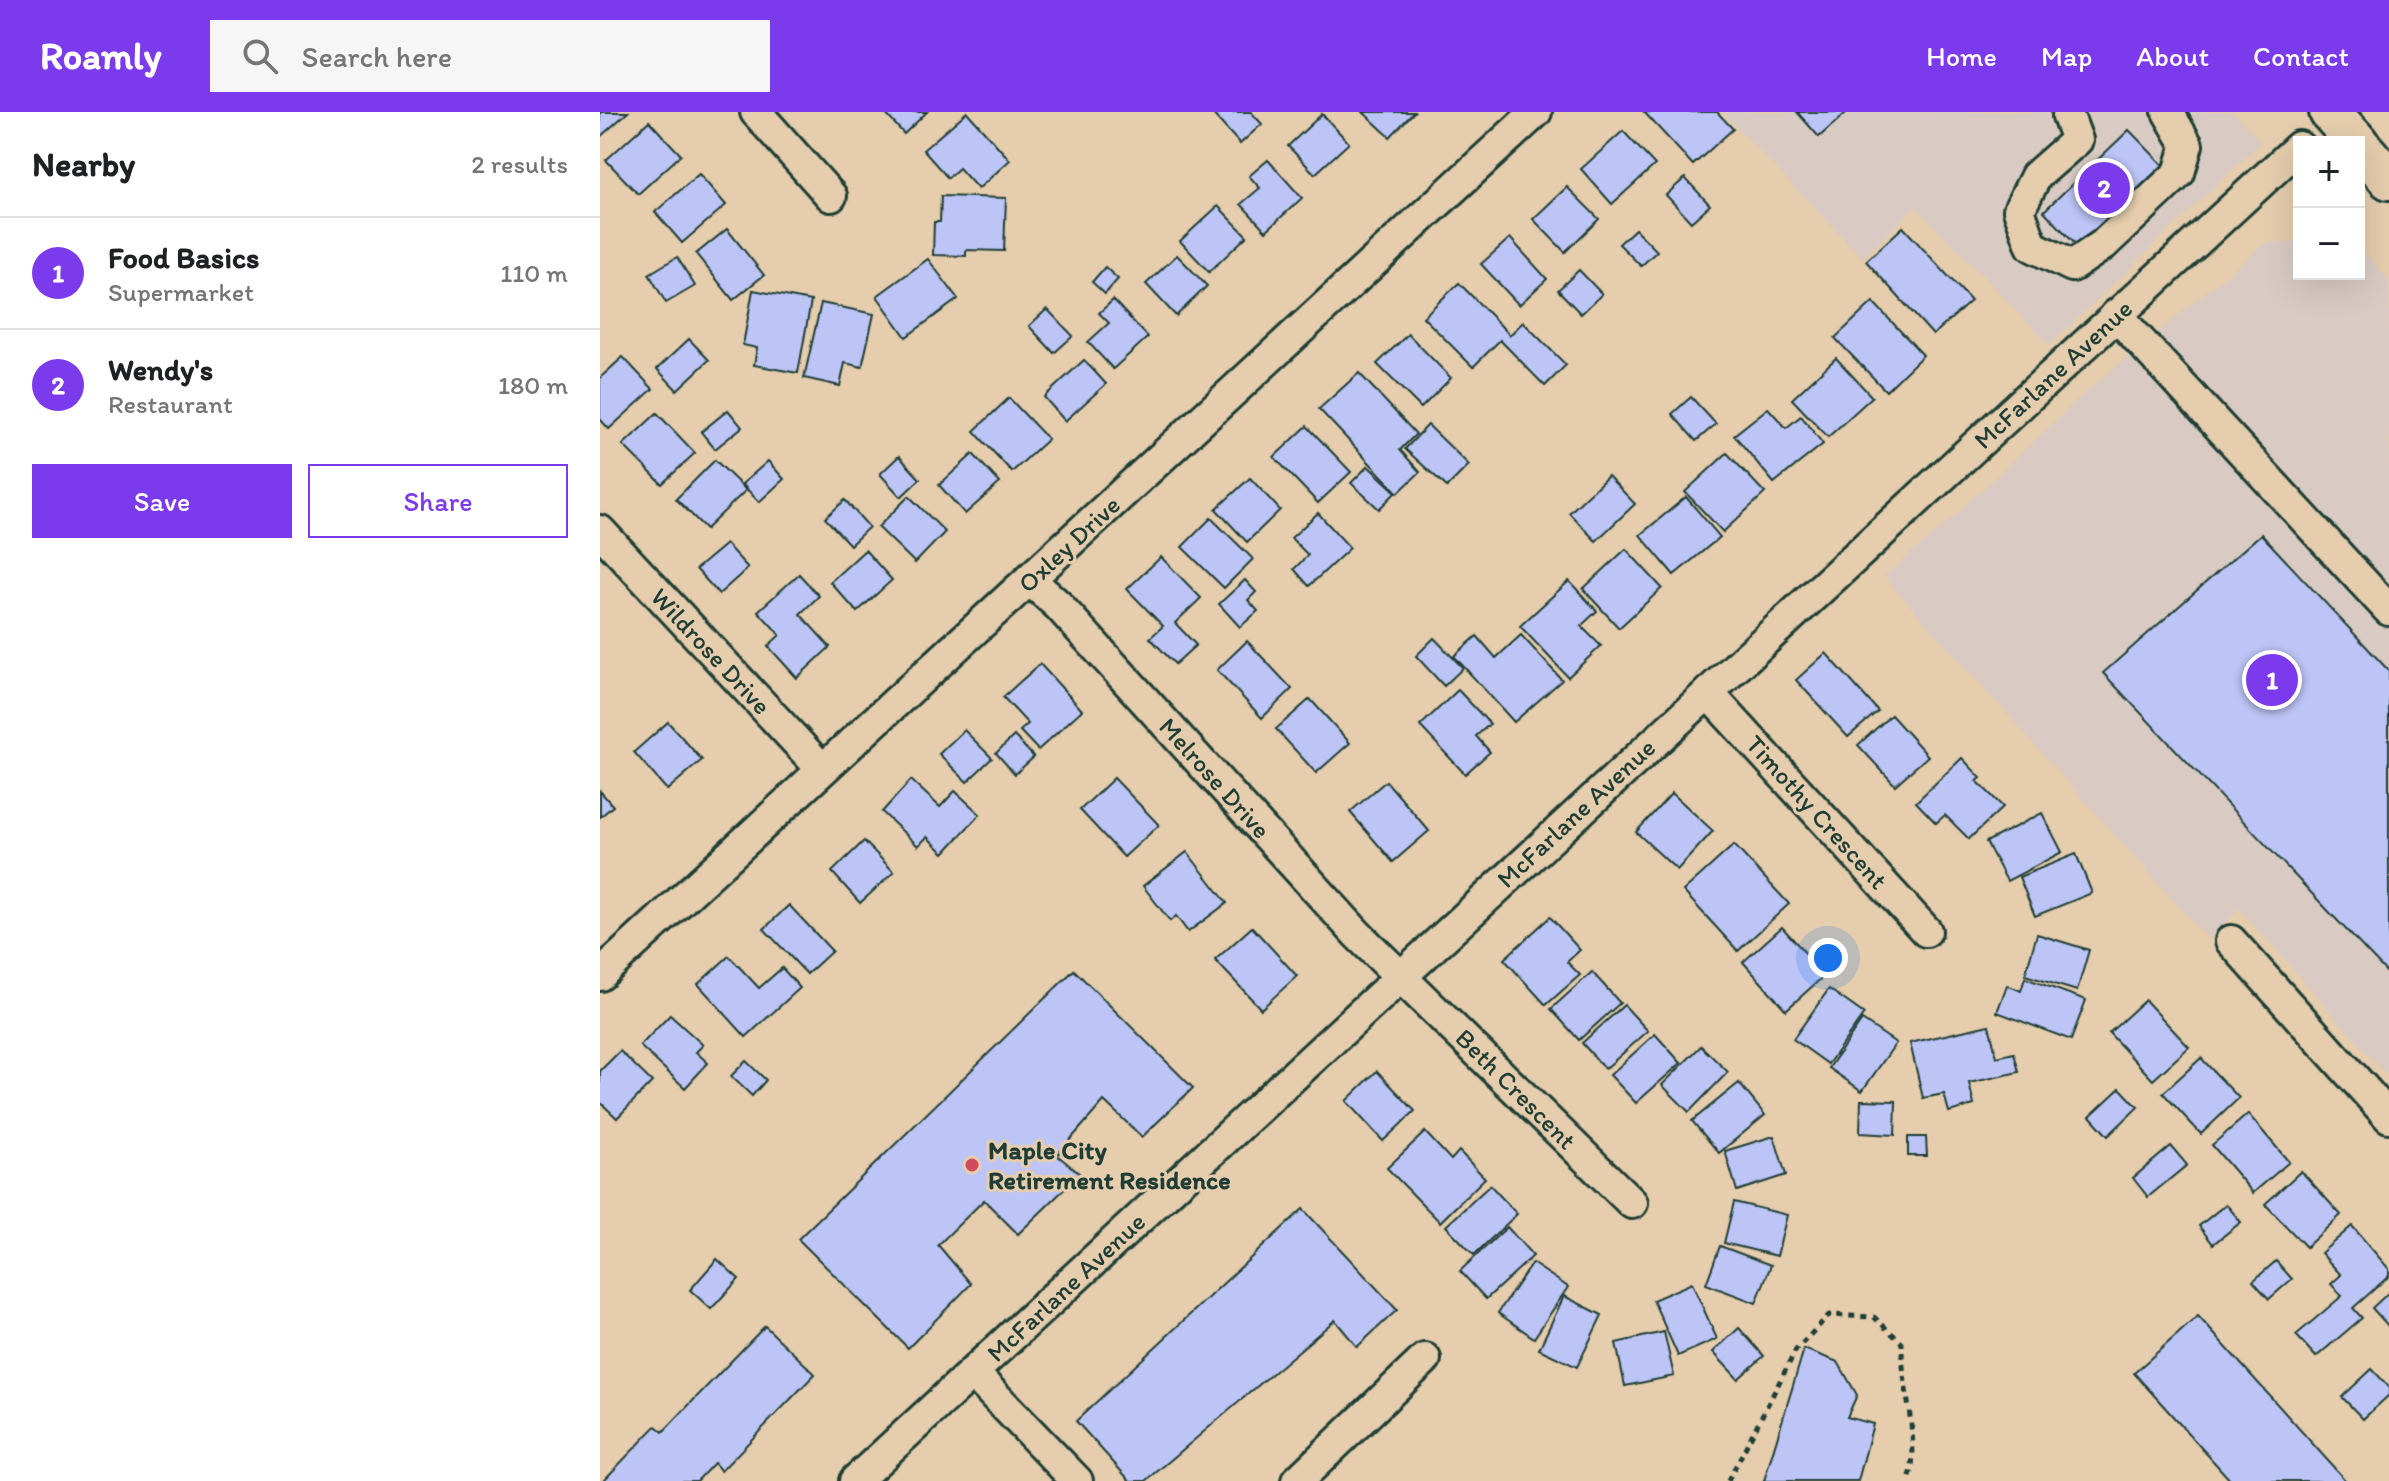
<!DOCTYPE html>
<meta charset="utf-8">
<style>
:root{--surface:#fff;--page:#f6f6f6;--text:#202124;--muted:#757577;--line:#e0e0e0;--accent:#7c3aed}
body{margin:0;font-family:Itim,sans-serif;background:var(--page);color:var(--text)}
.controls{position:absolute;right:24px;top:24px;display:grid;overflow:hidden;border-radius:0px;box-shadow:0 8px 32px #0002}
.controls button{width:72px;height:72px;display:grid;place-items:center;padding:0;border:0;border-bottom:2px solid var(--line);background:var(--surface);color:var(--text);font:40px sans-serif}
.you{position:absolute;left:1228px;top:846px;width:28px;height:28px;margin:-20px;border:6px solid #fff;border-radius:50%;background:#1a73e8;box-shadow:0 0 0 12px #1a73e833}
.badge{display:grid;place-items:center;width:52px;height:52px;border-radius:50%;background:var(--accent);color:#fff;font-size:26px;font-weight:700}
.pin{position:absolute;translate:-50% -50%;border:4px solid #fff;box-shadow:0 2px 8px #0006}
.list{margin:0;padding:0;list-style:none}
h2{display:flex;justify-content:space-between;align-items:center;height:104px;margin:0;padding:0 32px;font-size:34px}
h2 small{font-size:26px;font-weight:400;color:var(--muted)}
.list li{display:grid;grid-template-columns:52px 1fr auto;gap:24px;align-items:center;box-sizing:border-box;height:112px;padding:0 32px;border-top:2px solid var(--line)}
.list b{display:block;font-size:30px;white-space:nowrap}
.list p{margin:0;font-size:26px;white-space:nowrap;color:var(--muted)}
.list em{font-size:26px;font-style:normal;color:var(--muted)}
.actions{display:flex;gap:16px;padding:24px 32px}
.actions a{flex:1;padding:18px 0;border:2px solid var(--accent);border-radius:0px;text-align:center;font-size:28px;color:var(--accent)}
.actions .main{background:var(--accent);color:#fff}
.icon{flex:none;width:44px;height:44px;fill:none;stroke:currentColor;stroke-width:2;stroke-linecap:round;stroke-linejoin:round}
.map{position:relative;flex:none;width:1789px;height:1369px;overflow:hidden}
header{display:flex;align-items:center;gap:48px;box-sizing:border-box;height:112px;padding:0 40px;background:var(--accent);color:#fff}
header strong{font-size:38px}
nav{display:flex;gap:44px;margin-inline-start:auto;font-size:28px}
.search{width:560px;height:72px;background:var(--page);display:flex;align-items:center;gap:20px;box-sizing:border-box;padding:0 28px;border-radius:0px;color:var(--muted);font-size:30px}
main{display:flex}
aside{flex:1;background:var(--surface)}
.map>svg:first-child{display:block}
.built{fill:#d9cbc3}
.building{fill:#bdc5f7;stroke:#1f3d34;stroke-width:2}
.lines{fill:none;stroke-linecap:round;stroke-linejoin:round}
.minor-casing{stroke:#1f3d34;stroke-width:36}
.major-casing{stroke:#1f3d34;stroke-width:46}
.path{stroke:#1f3d34;stroke-width:5;stroke-dasharray:6 6;stroke-linecap:butt}
.minor{stroke:#e5cdad;stroke-width:30}
.major{stroke:#e5cdad;stroke-width:40}
.poi-dot{fill:#d1495b;stroke:#e5cdad;stroke-width:3}
.labels{text-anchor:middle;dominant-baseline:central;stroke-width:6;stroke-linejoin:round;paint-order:stroke}
.street-label{font-size:26px;fill:#1f3d34;stroke:#e5cdad}
.poi-label{font-size:26px;font-weight:bold;fill:#1f3d34;stroke:#e5cdad;text-anchor:start}
</style>
<header>
<strong>Roamly</strong>
<div class="search"><svg class="icon" aria-label="search" viewBox="0 0 24 24"><circle cx="10" cy="10" r="6"/><path d="M15 15l6 6"/></svg>Search here</div>
<nav><a>Home</a><a>Map</a><a>About</a><a>Contact</a></nav>
</header>
<main>
<aside>
<h2>Nearby<small>2 results</small></h2>
<ul class="list">
<li><span class="badge">1</span><div><b>Food Basics</b><p>Supermarket</p></div><em>110 m</em></li>
<li><span class="badge">2</span><div><b>Wendy's</b><p>Restaurant</p></div><em>180 m</em></li>
</ul>
<div class="actions"><a class="main">Save</a><a>Share</a></div>
</aside>
<div class="map">
<svg width="1789" height="1369" viewBox="0 0 1789 1369">
<rect width="100%" height="100%" fill="#e5cdad"/>
<filter id="ink" filterUnits="userSpaceOnUse"><feTurbulence type="fractalNoise" baseFrequency=".0125" numOctaves="2"/><feDisplacementMap in="SourceGraphic" scale="16" xChannelSelector="R" yChannelSelector="G"/><feConvolveMatrix kernelMatrix="1 2 1 2 8 2 1 2 1" color-interpolation-filters="sRGB"/></filter>
<g filter="url(#ink)">
<g class="built">
<path d="M1122,0h511l28,30 -211,203 -134,-138 -53,51z"/>
<path d="M1699,130v32h60v-27l30,33v798l-150,-170 -30,32 -325,-364 60,-50 143,-135 178,-148z"/>
</g>
<g class="building">
<path d="M0,0h28l-28,25z"/>
<path d="M284,0h43l-23,22z"/>
<path d="M367,0l43,48 -32,29 -19,-21 -11,10 -25,-28z"/>
<path d="M611,0h40l11,12 -22,20z"/>
<path d="M763,0h51l-24,25z"/>
<path d="M1044,0h73l16,17 -40,36z"/>
<path d="M1197,0h50l-28,25z"/>
<path d="M722,2l27,29 -34,31 -27,-28z"/>
<path d="M49,9l32,34 -43,39 -32,-34z"/>
<path d="M1529,18l35,36 -86,81 -34,-36z"/>
<path d="M1023,19l32,34 -43,39 -31,-35z"/>
<path d="M668,48l34,38 -36,33 -25,-27 19,-16 -11,-12z"/>
<path d="M99,62l27,31 -44,38 -27,-31z"/>
<path d="M1085,66l25,27 -19,17 -25,-27z"/>
<path d="M967,75l32,32 -34,33 -32,-33z"/>
<path d="M341,84l65,2 -2,53 -38,-1v6l-33,-1 1,-33h6z"/>
<path d="M618,94l29,30 -38,36 -29,-31z"/>
<path d="M1303,115l68,74 -38,34 -67,-74z"/>
<path d="M127,117l37,46 -31,25 -37,-46z"/>
<path d="M1035,117l22,22 -16,15 -22,-22z"/>
<path d="M910,126l37,41 -28,26 -38,-41z"/>
<path d="M577,143l30,31 -31,30 -30,-32z"/>
<path d="M77,145l18,29 -29,17 -17,-29z"/>
<path d="M328,147l30,40 -52,38 -29,-41z"/>
<path d="M505,155l13,12 -13,15 -13,-12z"/>
<path d="M979,158l23,24 -21,20 -23,-24z"/>
<path d="M859,171l51,52 13,-13 43,43 -21,21 -45,-46 -27,27 -50,-50z"/>
<path d="M153,178l58,11 -13,72 -44,-8 3,-17 -14,-3z"/>
<path d="M513,188l35,37 -35,32 -25,-27 21,-19 -10,-10z"/>
<path d="M1273,190l50,53 -37,36 -51,-53z"/>
<path d="M221,191l53,11 -12,53 -17,-4 -5,23 -36,-8z"/>
<path d="M447,197l26,27 -19,17 -25,-27z"/>
<path d="M808,222l43,44 -30,30 -44,-44z"/>
<path d="M89,227l20,21 -32,30 -20,-21z"/>
<path d="M23,245l30,32 -44,40 -9,-10v-41z"/>
<path d="M1236,246l36,39 -44,40 -36,-38z"/>
<path d="M484,248l22,24 -41,37 -21,-24z"/>
<path d="M759,261l57,61 -16,16 20,22 -22,21 -79,-84z"/>
<path d="M1091,285l25,27 -20,17 -24,-27z"/>
<path d="M409,286l39,41 -36,33 -38,-41z"/>
<path d="M1168,296l18,20 15,-12 22,28 -49,39 -40,-48z"/>
<path d="M128,298l14,17 -27,22 -14,-17z"/>
<path d="M57,301l38,40 -33,31 -39,-39z"/>
<path d="M828,313l41,40 -22,22 -42,-38z"/>
<path d="M707,314l44,46 -33,31 -44,-46z"/>
<path d="M1127,341l38,40 -42,39 -38,-40z"/>
<path d="M373,342l27,29 -35,31 -26,-29z"/>
<path d="M299,344l21,23 -19,18 -21,-23z"/>
<path d="M115,348l31,30 -40,39 -30,-30z"/>
<path d="M168,349l16,18 -25,23 -17,-18z"/>
<path d="M768,354l28,26 -17,17 -28,-26z"/>
<path d="M1008,364l27,28 -39,37 -27,-28z"/>
<path d="M650,366l30,32 -33,32 -31,-33z"/>
<path d="M309,384l36,36 -30,31 -37,-36z"/>
<path d="M1086,385l34,40 -46,38 -34,-40z"/>
<path d="M245,388l24,27 -19,18 -25,-27z"/>
<path d="M718,401l32,35 -41,38 -15,-17 14,-14 -17,-17z"/>
<path d="M611,406l42,41 -29,29 -42,-41z"/>
<path d="M1661,422l128,137v304l-286,-302z"/>
<path d="M126,432l22,24 -29,26 -23,-25z"/>
<path d="M1026,437l36,39 -43,40 -36,-39z"/>
<path d="M265,438l27,30 -35,32 -27,-30z"/>
<path d="M561,445l40,41 -26,25 21,22 -21,19 -25,-26 13,-12 -36,-37z"/>
<path d="M199,462l20,22 -19,18 30,33 -33,31 -29,-32 12,-11 -22,-24z"/>
<path d="M645,468l11,12 -8,8 10,11 -18,16 -21,-23z"/>
<path d="M969,469l28,30 -16,15 20,20 -33,31 -48,-51z"/>
<path d="M921,523l41,45 -48,42 -60,-66 23,-20 19,22z"/>
<path d="M834,526l29,30 -19,18 -28,-30z"/>
<path d="M647,529l45,48 -30,29 -45,-48z"/>
<path d="M1226,541l52,58 -30,26 -52,-57z"/>
<path d="M440,552l42,46 -44,40 -18,-19 8,-7 -25,-27z"/>
<path d="M858,578l32,34 -14,12 14,16 -25,22 -45,-48z"/>
<path d="M710,587l40,44 -34,30 -40,-44z"/>
<path d="M1291,603l37,41 -33,29 -37,-40z"/>
<path d="M68,610l34,38 -35,30 -33,-38z"/>
<path d="M364,618l28,28 -25,24 -28,-28z"/>
<path d="M414,624l20,21 -19,17 -19,-21z"/>
<path d="M1362,646l19,20 -4,3 26,26 -34,32 -24,-24 -9,8 -20,-21z"/>
<path d="M514,666l45,47 -35,32 -44,-47z"/>
<path d="M311,668l29,27 15,-16 25,23 -36,39 -17,-16 -9,9 -36,-34z"/>
<path d="M786,669l43,50 -36,31 -43,-50z"/>
<path d="M0,679l13,15 -13,11z"/>
<path d="M1072,681l41,38 -36,39 -41,-38z"/>
<path d="M1442,701l20,39 -55,29 -21,-39z"/>
<path d="M264,729l30,31 -34,31 -28,-31z"/>
<path d="M1134,733l55,59 -51,47 -55,-60z"/>
<path d="M587,740l40,51 -39,29 -12,-16 -6,5 -27,-35z"/>
<path d="M1476,742l16,39 -57,23 -16,-39z"/>
<path d="M189,793l43,46 -25,23 -43,-45z"/>
<path d="M950,805l30,33 -13,12 13,13 -34,30 -42,-46z"/>
<path d="M652,815l45,49 -36,33 -46,-49z"/>
<path d="M1182,815l43,48 -39,35 -43,-48z"/>
<path d="M1437,822l52,16 -12,41 -52,-16z"/>
<path d="M129,844l30,32 23,-20 18,20 -54,49 -48,-53z"/>
<path d="M474,858l119,118 -51,49 -38,-36 -47,54 23,19 -62,60 -34,-34 -46,45 33,39 -63,64 -110,-109z"/>
<path d="M992,860l28,31 -41,37 -28,-31z"/>
<path d="M1425,866l61,22 -15,40 -74,-28 10,-27 14,6z"/>
<path d="M1229,877l35,25 -36,50 -35,-25z"/>
<path d="M1545,888l44,47 -36,33 -44,-47z"/>
<path d="M1024,893l24,26 -43,38 -23,-26z"/>
<path d="M70,903l33,30 -7,7 12,11 -23,25 -45,-42z"/>
<path d="M1262,908l34,23 -34,48 -33,-23z"/>
<path d="M1389,913l8,32 17,-4 5,19 -50,11 5,22 -25,7 -5,-18 -21,4 -13,-55z"/>
<path d="M1055,922l26,29 -45,40 -26,-28z"/>
<path d="M1101,934l27,26 -39,40 -27,-27z"/>
<path d="M20,939l32,31 -35,36 -17,-16v-31z"/>
<path d="M1601,946l38,40 -38,36 -38,-41z"/>
<path d="M146,949l20,19 -14,16 -21,-20z"/>
<path d="M777,959l38,40 -32,30 -37,-40z"/>
<path d="M1139,971l26,32 -46,38 -27,-32z"/>
<path d="M1520,976l18,19 -30,29 -18,-20z"/>
<path d="M1261,988l35,1 -1,34 -35,-2z"/>
<path d="M1648,1002l41,48 -36,31 -41,-48z"/>
<path d="M825,1020l26,28 8,-9 26,27 -45,44 -53,-54z"/>
<path d="M1174,1024l12,39 -49,16 -12,-40z"/>
<path d="M1308,1025h18l1,19h-19z"/>
<path d="M1571,1034l16,19 -39,32 -15,-19z"/>
<path d="M1701,1059l40,44 -35,32 -41,-43z"/>
<path d="M890,1073l27,29 -43,41 -28,-29z"/>
<path d="M1134,1090l53,13 -10,41 -53,-13z"/>
<path d="M1626,1092l15,18 -28,22 -14,-18z"/>
<path d="M703,1097l94,101 -40,37 -22,-27 -189,161h-16l-54,-60z"/>
<path d="M1752,1114l37,43v7l-36,32 9,10 -46,39 -20,-22 46,-39 -11,-12 10,-9 -20,-22z"/>
<path d="M907,1115l26,29 -47,43 -26,-28z"/>
<path d="M1120,1134l51,19 -15,38 -50,-19z"/>
<path d="M117,1147l22,20 -28,30 -21,-19z"/>
<path d="M1676,1149l16,18 -23,20 -16,-18z"/>
<path d="M932,1151l36,24 -34,51 -36,-25z"/>
<path d="M1092,1171l25,56 -39,17 -25,-56z"/>
<path d="M1789,1180v35l-17,-19z"/>
<path d="M964,1184l38,19 -25,52 -38,-18z"/>
<path d="M1598,1204l148,165h-115l-97,-108z"/>
<path d="M165,1214l50,48 -94,97 -7,-8 -17,18h-94l53,-55 7,6z"/>
<path d="M1139,1216l25,28 -26,23 -25,-27z"/>
<path d="M1064,1220l10,44 -49,10 -9,-43z"/>
<path d="M1204,1237l34,13 19,33 -10,22 26,7 -15,57h-94z"/>
<path d="M1772,1257l17,18v8l-26,24 -21,-22z"/>
</g>
<g class="lines">
<defs>
<g id="minor">
<path d="M156,0l75,84"/>
<path d="M1468,4l9,24 -41,36 -17,34 13,36 40,20 31,-21 76,-72 8,-28 -19,-33"/>
<path d="M1516,203l273,295"/>
<path d="M0,419l222,238"/>
<path d="M430,468l28,25 299,329 275,269"/>
<path d="M1108,581l218,238"/>
<path d="M1631,829l158,176"/>
<path d="M0,863l936,-863"/>
<path d="M373,1261l104,108"/>
<path d="M255,1369l1444,-1334"/>
<path d="M697,1369l128,-122"/>
</g>
<g id="major">
<path d="M1730,0l27,30"/>
<path d="M1759,33l30,34"/>
</g>
</defs>
<use href="#minor" class="minor-casing"/>
<use href="#major" class="major-casing"/>
<path class="path" d="M1128,1369l68,-131 33,-35 45,2 28,26c-1,45 19,97 7,138"/>
<use href="#minor" class="minor"/>
<use href="#major" class="major"/>
</g>
</g>
<circle class="poi-dot" cx="372" cy="1053" r="8"/>
<g class="labels">
<g class="street-label">
<text transform="translate(1453 262) rotate(-43)">McFarlane Avenue</text>
<text transform="translate(469 432) rotate(-43)">Oxley Drive</text>
<text transform="translate(111 539) rotate(47)">Wildrose Drive</text>
<text transform="translate(615 666) rotate(48)">Melrose Drive</text>
<text transform="translate(1217 700) rotate(48)">Timothy Crescent</text>
<text transform="translate(976 701) rotate(-43)">McFarlane Avenue</text>
<text transform="translate(916 977) rotate(45)">Beth Crescent</text>
<text transform="translate(466 1175) rotate(-43)">McFarlane Avenue</text>
</g>
<g class="poi-label">
<text x="388" y="1038">Maple City<tspan x="388" dy="30">Retirement Residence</tspan></text>
</g>
</g>
</svg>
<div class="controls">
<button>+</button>
<button>−</button>
</div>
<div class="you"></div>
<div class="pin badge" style="left:1672px;top:568px">1</div>
<div class="pin badge" style="left:1504px;top:76px">2</div>
</div>
</main>
